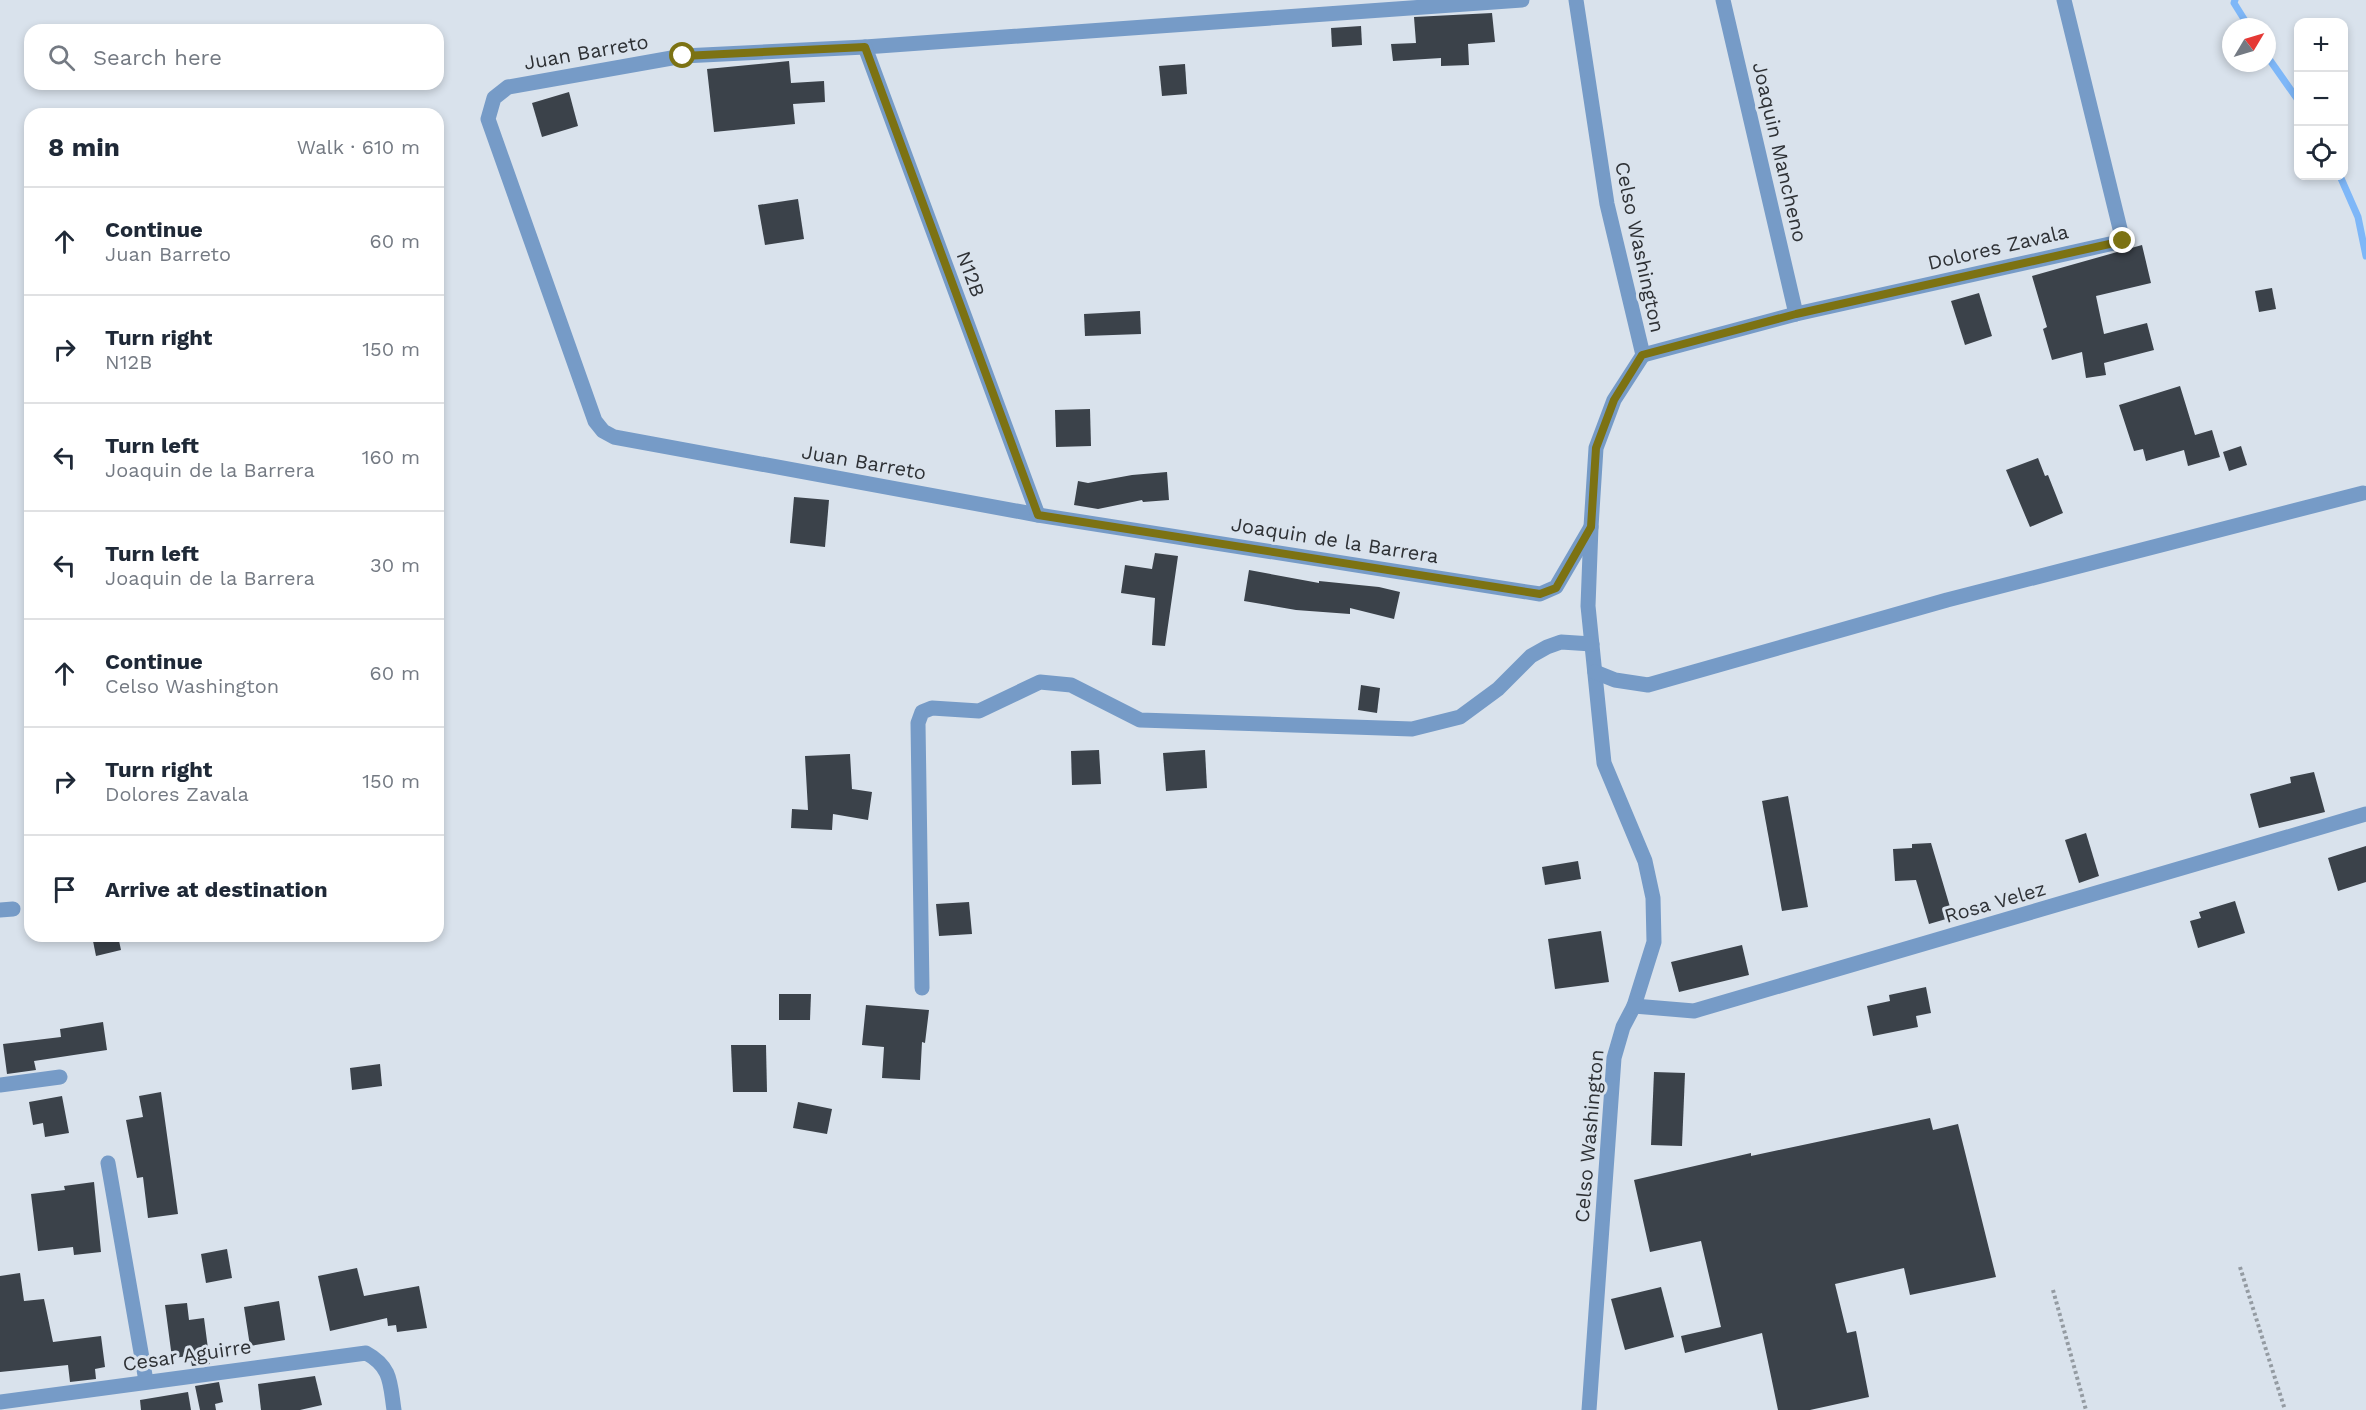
<!DOCTYPE html>
<meta charset="utf-8">
<style>
:root{--surface:#fff;--page:#f2f2f3;--text:#1f2937;--muted:#747a83;--line:#e0e1e3}
body{margin:0;font-family:"Work Sans",sans-serif;background:var(--page);color:var(--text)}
.controls{position:absolute;right:18px;top:18px;display:grid;overflow:hidden;border-radius:12px;box-shadow:0 3px 9px #0003}
.controls button{width:54px;height:54px;display:grid;place-items:center;padding:0;border:0;border-bottom:2px solid var(--line);background:var(--surface);color:var(--text);font:30px sans-serif}
.compass{position:absolute;left:2222px;top:18px;width:54px;height:54px;border-radius:50%;background:var(--surface);box-shadow:0 3px 9px #0003;rotate:52deg}
.stop{position:absolute;width:18px;height:18px;margin:-14px;border:4px solid #7c7213;border-radius:50%;background:#fff}
.stop.end{background:#7c7213;border-color:#fff;box-shadow:0 2px 6px #0008}
.list{margin:0;padding:0;list-style:none}
h2{display:flex;justify-content:space-between;align-items:center;height:78px;margin:0;padding:0 24px;font-size:26px}
h2 small{font-size:20px;font-weight:400;color:var(--muted)}
.list li{display:grid;grid-template-columns:39px 1fr auto;gap:18px;align-items:center;box-sizing:border-box;height:108px;padding:0 24px;border-top:2px solid var(--line)}
.list b{display:block;font-size:22px;white-space:nowrap}
.list p{margin:0;font-size:20px;white-space:nowrap;color:var(--muted)}
.list em{font-size:20px;font-style:normal;color:var(--muted)}
.icon{flex:none;width:33px;height:33px;fill:none;stroke:currentColor;stroke-width:2;stroke-linecap:round;stroke-linejoin:round}
.map{position:relative;flex:none;width:2366px;height:1410px;overflow:hidden}
.search{position:absolute;background:var(--surface);box-shadow:0 3px 9px #0003;left:24px;top:24px;width:420px;height:66px;display:flex;align-items:center;gap:15px;box-sizing:border-box;padding:0 21px;border-radius:18px;color:var(--muted);font-size:22px}
.panel{position:absolute;background:var(--surface);box-shadow:0 3px 9px #0003;left:24px;top:108px;width:420px;height:834px;border-radius:18px}
.map>svg:first-child{display:block}
.lines{fill:none;stroke-linecap:round;stroke-linejoin:round}
.stream{stroke:#7eb7f8;stroke-width:7}
.building{fill:#3b424a}
.path{stroke:#949ba2;stroke-width:4;stroke-dasharray:3 3;stroke-linecap:butt}
.street{stroke:#769bc7;stroke-width:15}
.route{stroke:#7c7213;stroke-width:8}
.labels{text-anchor:middle;dominant-baseline:central;stroke-width:6;stroke-linejoin:round;paint-order:stroke}
.street-label{font-size:20px;fill:#2e3135;stroke:#d9e2ec}
</style>
<div class="map">
<svg width="2366" height="1410" viewBox="0 0 2366 1410">
<rect width="100%" height="100%" fill="#d9e2ec"/>
<g class="lines">
<g class="stream">
<path d="M2235,0l-1,3 15,24"/>
<path d="M2267,56l31,44"/>
<path d="M2340,176l18,41 8,39"/>
</g>
</g>
<g class="building">
<path d="M1492,13l3,29 -27,2 1,21 -28,1v-8l-48,3 -2,-17 25,-1 -2,-26z"/>
<path d="M1361,26l1,19 -30,2 -1,-19z"/>
<path d="M789,61l2,22 33,-2 1,21 -32,2 2,20 -81,8 -7,-63z"/>
<path d="M1185,64l2,30 -25,2 -3,-30z"/>
<path d="M569,92l9,34 -36,11 -10,-34z"/>
<path d="M798,199l6,40 -39,6 -7,-40z"/>
<path d="M2142,245l9,38 -55,13 8,38 43,-11 7,27 -50,13 2,12 -20,3 -4,-26 -30,8 -9,-31 4,-2 -15,-51z"/>
<path d="M2272,288l4,21 -17,3 -4,-21z"/>
<path d="M1979,293l13,43 -27,9 -14,-44z"/>
<path d="M1140,311l1,23 -56,2 -1,-22z"/>
<path d="M2180,386l15,49 17,-5 8,27 -32,9 -4,-16 -38,11 -3,-12 -9,2 -15,-46z"/>
<path d="M1090,409l1,37 -35,1 -1,-37z"/>
<path d="M2241,446l6,19 -18,6 -6,-19z"/>
<path d="M2038,458l7,18 3,-1 15,38 -33,14 -24,-57z"/>
<path d="M1167,472l2,28 -26,2 -1,-2 -44,9 -24,-4 4,-24 10,2 44,-8z"/>
<path d="M794,497l35,3 -4,47 -35,-4z"/>
<path d="M1155,553l23,3 -13,90 -13,-1 3,-47 -34,-5 4,-28 27,4z"/>
<path d="M1249,570l70,13v-2l60,6 21,5 -6,27 -44,-11v6l-54,-4 -52,-9z"/>
<path d="M1361,685l19,3 -3,25 -19,-3z"/>
<path d="M1099,750l2,34 -29,1 -1,-34z"/>
<path d="M1205,750l2,38 -41,3 -3,-38z"/>
<path d="M850,754l2,35 20,3 -4,28 -35,-6 -1,16 -41,-2 1,-19 16,1 -3,-54z"/>
<path d="M2314,772l11,40 -66,16 -9,-34 41,-11 -1,-6z"/>
<path d="M1788,796l20,111 -26,4 -20,-110z"/>
<path d="M2086,833l13,43 -20,7 -14,-43z"/>
<path d="M1931,843l22,74 -24,7 -13,-44 -21,1 -2,-32 19,-1v-4z"/>
<path d="M2366,846v36l-28,9 -10,-33z"/>
<path d="M1578,861l3,18 -36,6 -3,-18z"/>
<path d="M2235,901l10,32 -47,15 -8,-27 11,-3 -2,-6z"/>
<path d="M969,902l3,32 -33,2 -3,-32z"/>
<path d="M1601,931l8,51 -54,7 -7,-50z"/>
<path d="M92,936h26l3,14 -25,6z"/>
<path d="M1742,945l7,30 -70,17 -8,-30z"/>
<path d="M1926,987l5,26 -15,3 2,11 -45,9 -6,-30 23,-5 -1,-6z"/>
<path d="M779,994h32l-1,26h-31z"/>
<path d="M866,1005l63,5 -4,33 -3,-1 -2,38 -38,-2 2,-31 -22,-2z"/>
<path d="M103,1022l4,28 -73,11 2,9 -29,4 -4,-30 58,-7 -1,-8z"/>
<path d="M731,1045h35l1,47h-34z"/>
<path d="M380,1064l2,22 -30,4 -2,-22z"/>
<path d="M1654,1072l31,1 -3,73 -31,-1z"/>
<path d="M161,1092l17,122 -30,4 -5,-41 -6,1 -11,-58 17,-3 -4,-21z"/>
<path d="M62,1096l7,37 -24,4 -2,-14 -10,2 -4,-23z"/>
<path d="M798,1102l34,7 -5,25 -34,-6z"/>
<path d="M1930,1118l3,12 25,-6 38,153 -86,18 -6,-27 -69,16 12,49 9,-2 13,66 -59,13h-32l-16,-77 -77,20 -4,-17 40,-9 -20,-86 -51,11 -16,-72 117,-27v3z"/>
<path d="M94,1182l7,70 -27,3 -1,-8 -35,4 -7,-57 34,-4 -1,-4z"/>
<path d="M227,1249l5,29 -26,5 -5,-29z"/>
<path d="M357,1268l7,28 55,-10 8,42 -30,4 -1,-7 -8,1 -1,-8 -57,13 -12,-55z"/>
<path d="M20,1273l4,28 20,-2 9,43 48,-6 4,31 -10,2 1,10 -26,3 -2,-17 -68,7v-96z"/>
<path d="M1661,1287l13,50 -49,13 -14,-51z"/>
<path d="M279,1301l6,39 -35,6 -6,-39z"/>
<path d="M187,1303l2,17 15,-2 6,46 -18,2 -2,-10 -18,2 -7,-53z"/>
<path d="M315,1376l7,29 -22,5h-39l-3,-26z"/>
<path d="M219,1382l4,20 -8,2 1,6h-16l-5,-24z"/>
<path d="M188,1392l3,18h-50l-1,-10z"/>
</g>
<g class="lines">
<g class="path">
<path d="M2240,1267l45,143"/>
<path d="M2053,1290l33,120"/>
</g>
<g class="street">
<path d="M1522,0l-657,47 -182,9 -175,31 -14,11 -6,21 107,302 8,10 11,6 424,78 502,79 16,-7 35,-60"/>
<path d="M1576,0l31,204 36,151 -29,45 -18,48 -5,79 -3,79 16,157 41,98 8,37 1,44 -20,64 -11,21 -9,31 -25,352"/>
<path d="M1723,0l73,314"/>
<path d="M865,47l173,468"/>
<path d="M1643,355l153,-41 327,-73 -59,-241"/>
<path d="M1595,672l20,8 33,5 299,-85 416,-107"/>
<path d="M0,910l13,-1"/>
<path d="M922,988l-4,-265 4,-11 10,-4 47,3 61,-29 31,3 69,35 272,9 48,-12 38,-28 33,-33 16,-9 14,-5 31,2"/>
<path d="M1634,1006l60,5 672,-197"/>
<path d="M0,1085l60,-8"/>
<path d="M108,1163l38,218"/>
<path d="M0,1402l366,-49c26,14 24,31 28,57"/>
</g>
</g>
<g class="lines">
<path class="route" d="M683,56l182,-9 173,468 502,79 16,-6 35,-61 5,-79 18,-48 28,-45 154,-41 327,-73"/>
</g>
<g class="labels">
<g class="street-label">
<text transform="translate(586 52) rotate(-10)">Juan Barreto</text>
<text transform="translate(1780 152) rotate(77)">Joaquin Mancheno</text>
<text transform="translate(1640 247) rotate(78)">Celso Washington</text>
<text transform="translate(1998 247) rotate(-13)">Dolores Zavala</text>
<text transform="translate(971 274) rotate(70)">N12B</text>
<text transform="translate(864 462) rotate(10)">Juan Barreto</text>
<text transform="translate(1335 540) rotate(9)">Joaquin de la Barrera</text>
<text transform="translate(1995 902) rotate(-16)">Rosa Velez</text>
<text transform="translate(1589 1136) rotate(-85)">Celso Washington</text>
<text transform="translate(187 1355) rotate(-8)">Cesar Aguirre</text>
</g>
</g>
</svg>
<div class="controls">
<button>+</button>
<button>−</button>
<button><svg class="icon" aria-label="locate" viewBox="0 0 24 24"><circle cx="12" cy="12" r="6"/><path d="M12 2v4M12 18v4M2 12h4M18 12h4"/></svg></button>
</div>
<svg class="compass" viewBox="-18 -18 36 36"><path d="M0-13l5 13h-10z" fill="#e53935"/><path d="M0 13l5-13h-10z" fill="#747a83"/></svg>
<div class="stop" style="left:683px;top:56px"></div>
<div class="stop end" style="left:2123px;top:241px"></div>
<div class="search"><svg class="icon" aria-label="search" viewBox="0 0 24 24"><circle cx="10" cy="10" r="6"/><path d="M15 15l6 6"/></svg>Search here</div>
<section class="panel">
<h2>8 min<small>Walk · 610 m</small></h2>
<ul class="list">
<li><svg class="icon" aria-label="ahead" viewBox="0 0 24 24"><path d="M12 20V5M6 11l6-6 6 6"/></svg><div><b>Continue</b><p>Juan Barreto</p></div><em>60 m</em></li>
<li><svg class="icon" aria-label="right" viewBox="0 0 24 24"><path d="M7 20v-9h11M14 6l5 5-5 5"/></svg><div><b>Turn right</b><p>N12B</p></div><em>150 m</em></li>
<li><svg class="icon" aria-label="left" viewBox="0 0 24 24"><path d="M17 20v-9H6M10 6l-5 5 5 5"/></svg><div><b>Turn left</b><p>Joaquin de la Barrera</p></div><em>160 m</em></li>
<li><svg class="icon" aria-label="left" viewBox="0 0 24 24"><path d="M17 20v-9H6M10 6l-5 5 5 5"/></svg><div><b>Turn left</b><p>Joaquin de la Barrera</p></div><em>30 m</em></li>
<li><svg class="icon" aria-label="ahead" viewBox="0 0 24 24"><path d="M12 20V5M6 11l6-6 6 6"/></svg><div><b>Continue</b><p>Celso Washington</p></div><em>60 m</em></li>
<li><svg class="icon" aria-label="right" viewBox="0 0 24 24"><path d="M7 20v-9h11M14 6l5 5-5 5"/></svg><div><b>Turn right</b><p>Dolores Zavala</p></div><em>150 m</em></li>
<li><svg class="icon" aria-label="arrive" viewBox="0 0 24 24"><path d="M6 21V4h12l-3 4 3 4H6"/></svg><div><b>Arrive at destination</b></div></li>
</ul>
</section>
</div>
